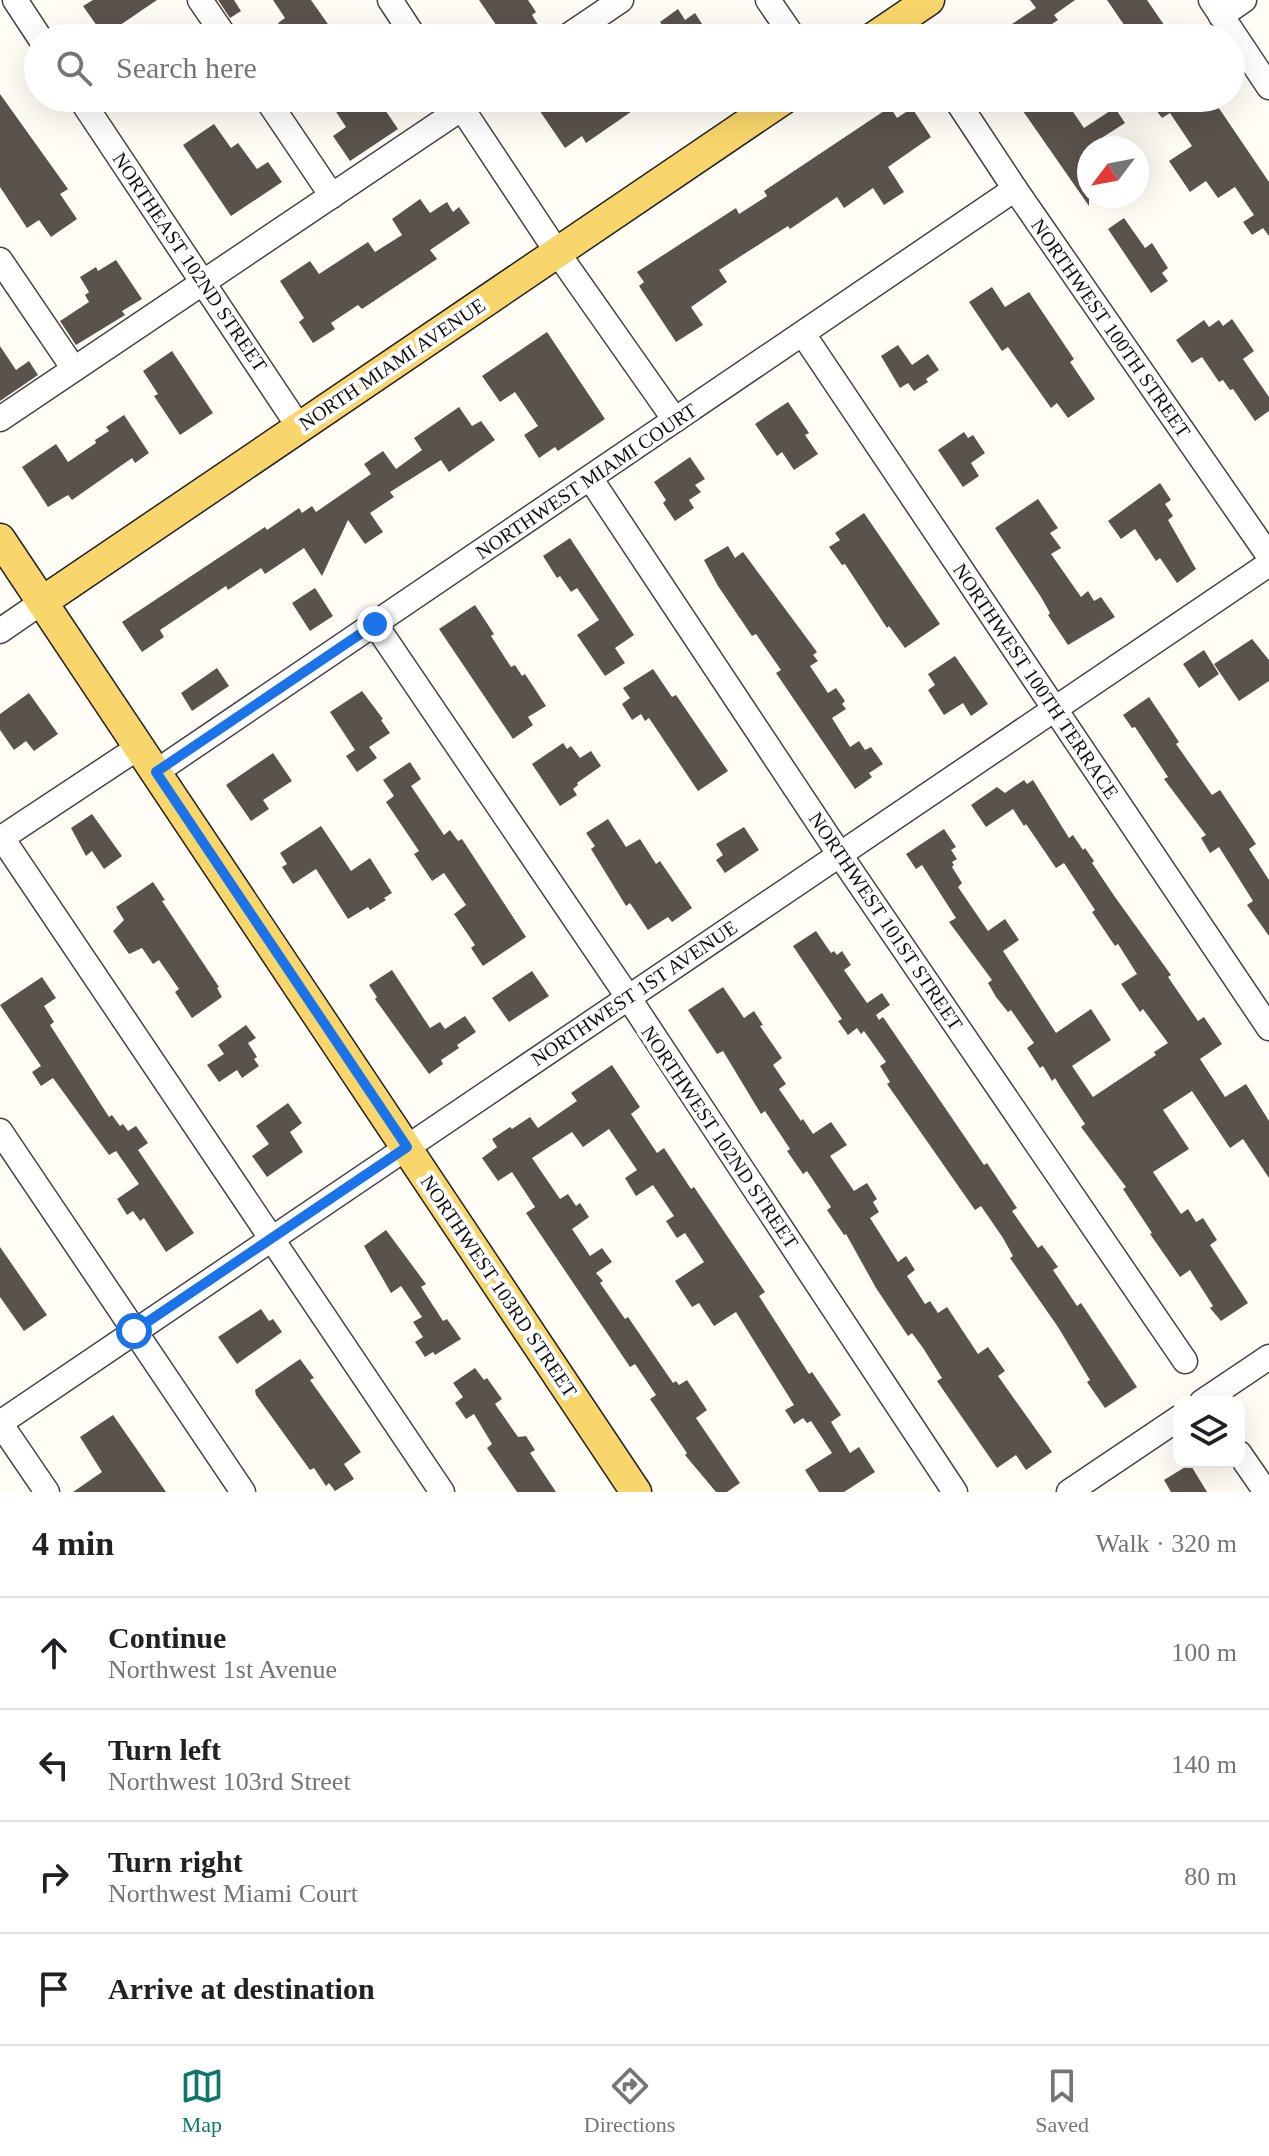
<!DOCTYPE html>
<meta charset="utf-8">
<style>
:root{--surface:#fff;--page:#f2f2f2;--text:#202124;--muted:#757577;--line:#e0e0e0;--accent:#0f766e}
body{margin:0;font-family:"Times New Roman",serif;background:var(--page);color:var(--text)}
.controls{position:absolute;right:24px;bottom:24px;display:grid;overflow:hidden;border-radius:16px;box-shadow:0 8px 32px #0002}
.controls button{width:72px;height:72px;display:grid;place-items:center;padding:0;border:0;border-bottom:2px solid var(--line);background:var(--surface);color:var(--text);font:40px sans-serif}
.compass{position:absolute;left:1077px;top:136px;width:72px;height:72px;border-radius:50%;background:var(--surface);box-shadow:0 8px 32px #0002;rotate:238deg}
.stop{position:absolute;width:24px;height:24px;margin:-18px;border:6px solid #1a73e8;border-radius:50%;background:#fff}
.stop.end{background:#1a73e8;border-color:#fff;box-shadow:0 2px 8px #0008}
.list{margin:0;padding:0;list-style:none}
h2{display:flex;justify-content:space-between;align-items:center;height:104px;margin:0;padding:0 32px;font-size:34px}
h2 small{font-size:26px;font-weight:400;color:var(--muted)}
.list li{display:grid;grid-template-columns:52px 1fr auto;gap:24px;align-items:center;box-sizing:border-box;height:112px;padding:0 32px;border-top:2px solid var(--line)}
.list b{display:block;font-size:30px;white-space:nowrap}
.list p{margin:0;font-size:26px;white-space:nowrap;color:var(--muted)}
.list em{font-size:26px;font-style:normal;color:var(--muted)}
.icon{flex:none;width:44px;height:44px;fill:none;stroke:currentColor;stroke-width:2;stroke-linecap:round;stroke-linejoin:round}
.map{position:relative;flex:none;width:1269px;height:1492px;overflow:hidden}
.search{position:absolute;background:var(--surface);box-shadow:0 8px 32px #0002;left:24px;right:24px;top:24px;height:88px;display:flex;align-items:center;gap:20px;box-sizing:border-box;padding:0 28px;border-radius:44px;color:var(--muted);font-size:30px}
.sheet{height:552px;background:var(--surface)}
nav{display:flex;justify-content:space-around;align-items:center;box-sizing:border-box;height:112px;border-top:2px solid var(--line);background:var(--surface);font-size:22px;color:var(--muted)}
nav a{display:grid;justify-items:center;gap:4px}
nav .on{color:var(--accent)}
.map>svg:first-child{display:block}
.building{fill:#5a524d}
.lines{fill:none;stroke-linecap:round;stroke-linejoin:round}
.minor-casing{stroke:#444;stroke-width:27}
.major-casing{stroke:#222;stroke-width:33}
.minor{stroke:#fff;stroke-width:24}
.major{stroke:#f9d66b;stroke-width:30}
.route{stroke:#1a73e8;stroke-width:10}
.labels{text-anchor:middle;dominant-baseline:central;stroke-width:8;stroke-linejoin:round;paint-order:stroke}
.street-label{font-size:20px;fill:#111;stroke:#fff}
</style>
<div class="map">
<svg width="1269" height="1492" viewBox="0 0 1269 1492">
<rect width="100%" height="100%" fill="#fffdf5"/>
<g class="building">
<path d="M93,0h64l-53,36 -21,-30z"/>
<path d="M218,0h16l7,11 -11,7z"/>
<path d="M273,0h38l19,27 -15,11 -8,-8 -12,8h-6l-11,-15 7,-5z"/>
<path d="M479,0h49l8,12 -4,3 10,16 -9,7h-28z"/>
<path d="M1030,0h45l-21,15 4,5 -27,18h-40l45,-30z"/>
<path d="M1107,0h40l26,38h-40z"/>
<path d="M678,9l7,11 10,-7 16,25h-54l10,-6 -7,-10z"/>
<path d="M0,94l68,95 -8,5 17,25 -26,18 -12,-17 -12,8 -27,-41z"/>
<path d="M327,98h50l21,31 -48,32 -17,-25 13,-9z"/>
<path d="M531,98h120l-65,45 -4,-7 -17,12z"/>
<path d="M1014,98h38l5,7 8,-5 19,28 26,-17h7l8,12 -25,16 6,9h-17v58z"/>
<path d="M1147,98h65l57,84v54l-6,-8 -11,7 -9,-13 11,-7 -19,-28 -17,11 -12,-17 -16,11 -21,-31 23,-15 -22,-33 -8,5z"/>
<path d="M890,107l7,11 15,-10 19,29 -43,30 16,25 -20,13 -11,-17 -29,20 -7,-11 -47,32 -2,-3 -69,44 8,12 -36,25 12,18 -27,17 -37,-56 5,-4 -7,-10 99,-64 3,6 28,-18 -3,-5z"/>
<path d="M214,124l17,24 7,-5 19,26 11,-7 14,20 -51,34 -48,-71z"/>
<path d="M420,199l10,14 17,-11 6,10 6,-5 11,16 -40,27 7,9 -75,50 -4,-4 -27,18 4,6 -22,14 -14,-21 5,-4 -24,-37 30,-20 9,13 49,-32 7,10 27,-17 -10,-16z"/>
<path d="M1124,218l21,30 7,-5 16,25 -6,5 6,8 -17,12 -43,-64z"/>
<path d="M116,260l26,39 -20,12 3,4 -49,30 -16,-24 29,-19 -4,-7 4,-3 -9,-15 16,-10 2,4z"/>
<path d="M992,287l13,20 24,-15 45,67 -4,3 25,37 -27,19 -11,-15 -6,5 -43,-61 -6,4 -33,-49z"/>
<path d="M1232,319l22,32 -11,8 26,38v14l-14,10 -22,-32 -3,1 -7,-10 -4,2 -17,-25 -10,6 -16,-23 28,-20 5,7 10,-7 4,6z"/>
<path d="M547,332l58,87 -47,32 -3,-4 -16,11 -15,-23 14,-9 -23,-34 -15,10 -18,-26z"/>
<path d="M898,345l14,20 16,-11 11,16 -13,9 2,3 -14,9 -6,-8 -8,5 -19,-32z"/>
<path d="M0,346l16,24 13,-9 9,14 -38,26z"/>
<path d="M172,351l41,62 -33,22 -26,-39 4,-2 -15,-23z"/>
<path d="M788,402l21,31 -4,2 13,19 -24,16 -12,-18 -5,4 -22,-32z"/>
<path d="M459,407l13,19 9,-5 14,19 -46,32 -8,-12 -51,32 4,5 -24,16 13,19 -18,12 -17,-24 -26,56 -18,-28 -39,26 -4,-6 -33,22 -2,-4 -66,44 4,7 -22,15 -20,-30 143,-95 2,3 32,-22 3,5 10,-7 4,6 55,-38 -7,-10 19,-13 13,18 26,-19 -8,-12z"/>
<path d="M124,415l25,38 -14,10 -3,-5 -60,42 -4,-5 -20,12 -26,-40 34,-23 12,18 28,-19 -1,-3 14,-9 -3,-4z"/>
<path d="M964,432l4,6 5,-3 12,18 -14,10 8,13 -16,11 -25,-37z"/>
<path d="M690,457l15,22 -10,6 6,7 -12,8 5,8 -19,13 -12,-18 3,-3 -12,-18z"/>
<path d="M1160,483l11,17 -6,4 8,12 -5,4 28,49 -19,14 -17,-25 -4,3 -21,-32 -14,10 -13,-18z"/>
<path d="M1038,499l20,29 -8,5 11,15 -10,6 30,43 7,-6 6,10 7,-4 14,20 -47,28 -20,-30 2,-2 -9,-16 -46,-69z"/>
<path d="M864,513l76,111 -35,24 -16,-22 -2,2 -42,-64 -3,1 -13,-18 11,-7 -5,-7z"/>
<path d="M570,538l64,97 -19,13 10,15 -20,13 -28,-41 22,-15 -22,-32 -6,4 -11,-16 -3,2 -14,-22z"/>
<path d="M728,546l7,12 8,-6 74,100 -4,3 5,6 -8,5 18,27 8,-5 9,13 -3,3 4,5 -14,9 18,29 9,-6 6,9 6,-3 12,17 -14,9 3,4 -17,12 -79,-116 5,-3 -25,-36 -4,2 -34,-50 -14,-26z"/>
<path d="M315,588l18,28 -23,15 -18,-28z"/>
<path d="M475,605l19,29 -3,2 20,31 4,-2 7,11 3,-2 21,32 -18,11 5,8 -20,14 -74,-110z"/>
<path d="M1252,639l17,21v21l-30,20 -25,-37z"/>
<path d="M1204,650l15,24 -20,14 -16,-24z"/>
<path d="M955,656l33,48 -17,12 -8,-13 -19,12 -16,-25 7,-5 -7,-11z"/>
<path d="M217,668l12,18 -37,25 -11,-18z"/>
<path d="M653,669l19,28 4,-2 52,76 -30,20 -49,-73 -4,3 -4,-7 -9,6 -10,-16 8,-6 -7,-10z"/>
<path d="M362,691l21,28 -2,1 9,13 -21,14 8,11 -20,14 -11,-16 9,-6 -25,-38z"/>
<path d="M29,693l29,41 -24,17 -8,-10 -12,9 -14,-20v-16z"/>
<path d="M1149,697l30,45 -3,2 36,51 8,-5 36,54 -7,5 20,31v56l-22,-31 6,-4 -34,-54 -9,6 -9,-15 5,-3 -42,-56 4,-2 -33,-50 -3,1 -9,-13z"/>
<path d="M563,743l4,6 4,-3 9,12 11,-7 10,15 -24,17 1,2 -5,4 4,6 -17,11 -28,-42z"/>
<path d="M273,753l19,28 -29,19 6,9 -18,12 -25,-36z"/>
<path d="M410,762l11,17 -10,7 33,49 6,-5 8,11 4,-2 64,98 -43,29 -12,-18 4,-3 -21,-31 12,-9 -22,-32 -12,8 -18,-27 5,-3 -33,-49 8,-6 -11,-16z"/>
<path d="M1024,780l3,4 6,-4 36,58 4,-3 10,15 2,-2 9,13 -2,2 23,34 56,78 -3,2 30,44 6,-4 18,27 -22,15 25,38 21,-13 23,37v57l-26,-39 -13,9 -38,-57 -29,19 26,39 -36,23 28,42 7,-5 8,13 7,-4 14,22 -7,5 38,58 -27,18 -11,-13 3,-2 -23,-36 -10,7 -30,-43 2,-1 -29,-44 3,-2 -45,-60 4,-3 -24,-36 -6,-10 -3,3 -9,-15 -3,2 -13,-20 7,-5 -23,-33 -3,2 -12,-15 -8,-14 4,-3 -43,-58 7,-4 -34,-53 -6,4 -10,-15 38,-25 12,18 -5,3 6,9 -5,3 2,3 -2,2 10,16 -4,4 30,44 17,-12 14,21 -16,11 53,82 35,-24 20,31 -39,26 21,31 63,-42 -2,-3 14,-9 -25,-34 -3,3 -19,-28 16,-10 -19,-30 -3,2 -23,-34 3,-2 -31,-47 -8,5 -30,-44 -2,2 -11,-17 -27,18 -15,-22 26,-18 8,6z"/>
<path d="M92,814l30,42 -18,13 -12,-18 -6,5 -15,-28z"/>
<path d="M608,819l18,28 14,-8 16,25 4,-3 32,47 -20,14 -4,-5 -20,13 -18,-27 -4,3 -35,-57 4,-3 -9,-13z"/>
<path d="M321,826l30,45 19,-13 22,35 -8,5 2,2 -16,10 -2,-3 -20,12 -32,-50 -23,15 -11,-17 5,-3 -7,-11z"/>
<path d="M744,827l15,23 -34,23 -9,-13 7,-5 -7,-11z"/>
<path d="M153,882l12,18 -3,1 57,86 -2,1 5,9 -30,21 -17,-26 4,-3 -20,-29 -6,4 -11,-16 -13,6 -16,-23 11,-11 -8,-13z"/>
<path d="M816,931l15,22 3,-2 3,4 5,-4 9,14 -7,5 23,33 15,-10 8,12 -14,10 3,5 4,-3 101,148 3,-2 30,45 -5,3 26,37 4,-3 16,22 -5,3 24,36 4,-3 56,84 -32,21 -18,-26 3,-2 -32,-53 -48,-69 3,-2 -10,-18 -22,-32 -6,4 -88,-126 3,-2 -10,-16 6,-4 -22,-31 -3,3 -4,-6 -9,7 -10,-14 4,-2 -49,-73z"/>
<path d="M392,970l38,58 10,-6 5,7 20,-13 11,16 -19,13 2,3 -18,12 2,4 -14,10 -54,-75 2,-2 -8,-12z"/>
<path d="M532,971l17,25 -40,26 -17,-24z"/>
<path d="M42,977l14,21 -12,8 10,16 -4,3 59,92 3,-2 8,11 3,-2 5,7 8,-5 12,17 -10,7 56,83 -28,19 -22,-34 -4,3 -7,-10 -6,4 -10,-16 22,-15 -23,-33 -7,4 -56,-77 -12,8 -9,-14 9,-6 -41,-61z"/>
<path d="M723,987l21,31 10,-7 9,14 -3,1 22,32 -9,7 13,19 -7,5 22,32 2,-2 10,15 18,-12 16,23 -17,11 24,35 13,-8 10,16 -4,3 6,10 -9,6 28,44 8,-6 9,14 -8,6 18,28 5,-3 8,12 9,-6 31,47 10,-7 17,24 -7,5 54,76 -26,18 -10,-15 -19,13 -60,-87 5,-3 -19,-30 -11,-15 -4,3 -32,-48 -30,-54 -2,1 -17,-25 4,-3 -24,-36 -4,3 -16,-23 3,-2 -25,-38 -4,3 -38,-63 -6,3 -29,-44z"/>
<path d="M246,1025l10,13 -8,5 9,14 -3,2 5,7 -17,12 -5,-8 -18,12 -12,-17 17,-11 -6,-9z"/>
<path d="M612,1065l28,42 -9,7 26,39 7,-5 27,41 3,-2 71,105 -6,4 50,78 3,-2 29,43 -10,7 19,31 9,-6 16,25 -31,20h-25l-14,-22 27,-17 -21,-32 -4,2 -4,-5 -9,6 -9,-14 9,-5 -58,-93 -22,14 -15,-23 -7,4 -17,-26 29,-19 -19,-29 -8,5 -11,-17 8,-5 -21,-31 -17,11 -11,-18 12,-8 -28,-41 -26,18 -11,-15 -40,26 28,41 8,-5 8,12 4,-3 9,14 -17,12 18,27 12,-8 10,14 -16,11 7,8 -3,2 25,36 3,-2 45,66 3,-2 3,4 8,-5 20,30 -11,8 44,65 -13,9h-11l-31,-37 2,-2 -37,-54 6,-4 -21,-31 -5,3 -104,-154 9,-6 -23,-35 -14,9 -16,-23 15,-11 -5,-8 18,-12 2,2 18,-12 8,11 39,-27 -6,-8z"/>
<path d="M288,1103l14,20 -12,9 13,20 -36,25 -15,-21 17,-12 -13,-18z"/>
<path d="M386,1230l40,54 -5,3 22,34 4,-2 14,20 -26,16 -2,-3 -8,5 -10,-15 8,-5 -10,-15 9,-5 -21,-31 -10,7 -27,-47z"/>
<path d="M0,1247l47,68 -23,16 -24,-34z"/>
<path d="M261,1309l8,12 4,-2 9,13 -45,32 -19,-27z"/>
<path d="M300,1359l14,19 -4,2 51,72 -17,12 10,15 -19,12 -6,-8 -3,3 -12,-18 -4,2 -54,-75 -1,-5z"/>
<path d="M475,1368l9,12 3,-2 15,21 -7,5 23,33 8,-1 9,14 -5,3 26,39h-39l-30,-44 5,-4 -18,-30 -8,5 -11,-16 8,-6 -10,-14z"/>
<path d="M113,1415l25,36 28,41h-93l29,-20 -22,-35z"/>
<path d="M1190,1464l17,28h-36l-7,-12z"/>
</g>
<g class="lines">
<defs>
<g id="minor">
<path d="M15,0l25,38"/>
<path d="M200,0l26,38"/>
<path d="M390,0l25,38"/>
<path d="M768,0l26,38"/>
<path d="M1211,0l58,87"/>
<path d="M1221,16l23,-16"/>
<path d="M903,18l13,20"/>
<path d="M565,38l56,-38"/>
<path d="M80,98l219,329"/>
<path d="M266,98l66,98"/>
<path d="M455,98l102,154 118,168"/>
<path d="M955,98l60,91 254,367"/>
<path d="M0,260l74,109"/>
<path d="M803,334l466,694"/>
<path d="M0,419l477,-321"/>
<path d="M590,478l250,377 345,506"/>
<path d="M375,624l253,373 327,495"/>
<path d="M0,631l42,-29"/>
<path d="M156,772l859,-583"/>
<path d="M2,838l440,654"/>
<path d="M0,839l139,-92"/>
<path d="M0,1131l243,361"/>
<path d="M1202,1402l67,-45"/>
<path d="M0,1423l1269,-859"/>
<path d="M0,1423l47,69"/>
<path d="M1239,1453l27,39"/>
<path d="M1069,1492l110,-74"/>
</g>
<g id="major">
<path d="M873,38l56,-38"/>
<path d="M0,539l636,953"/>
<path d="M42,602l743,-504"/>
</g>
</defs>
<use href="#minor" class="minor-casing"/>
<use href="#major" class="major-casing"/>
<use href="#minor" class="minor"/>
<use href="#major" class="major"/>
</g>
<g class="lines">
<path class="route" d="M134,1331l273,-184 -251,-375 219,-148"/>
</g>
<g class="labels">
<g class="street-label">
<text transform="translate(190 262) rotate(56)">NORTHEAST 102ND STREET</text>
<text transform="translate(1111 328) rotate(55)">NORTHWEST 100TH STREET</text>
<text transform="translate(392 364) rotate(-34)">NORTH MIAMI AVENUE</text>
<text transform="translate(586 481) rotate(-34)">NORTHWEST MIAMI COURT</text>
<text transform="translate(1036 681) rotate(56)">NORTHWEST 100TH TERRACE</text>
<text transform="translate(886 921) rotate(56)">NORTHWEST 101ST STREET</text>
<text transform="translate(634 993) rotate(-34)">NORTHWEST 1ST AVENUE</text>
<text transform="translate(720 1137) rotate(56)">NORTHWEST 102ND STREET</text>
<text transform="translate(499 1286) rotate(56)">NORTHWEST 103RD STREET</text>
</g>
</g>
</svg>
<div class="controls">
<button><svg class="icon" aria-label="layers" viewBox="0 0 24 24"><path d="M12 4l9 5-9 5-9-5zM3 14l9 5 9-5"/></svg></button>
</div>
<svg class="compass" viewBox="-18 -18 36 36"><path d="M0-13l5 13h-10z" fill="#e53935"/><path d="M0 13l5-13h-10z" fill="#757577"/></svg>
<div class="stop" style="left:134px;top:1331px"></div>
<div class="stop end" style="left:375px;top:624px"></div>
<div class="search"><svg class="icon" aria-label="search" viewBox="0 0 24 24"><circle cx="10" cy="10" r="6"/><path d="M15 15l6 6"/></svg>Search here</div>
</div>
<section class="sheet">
<h2>4 min<small>Walk · 320 m</small></h2>
<ul class="list">
<li><svg class="icon" aria-label="ahead" viewBox="0 0 24 24"><path d="M12 20V5M6 11l6-6 6 6"/></svg><div><b>Continue</b><p>Northwest 1st Avenue</p></div><em>100 m</em></li>
<li><svg class="icon" aria-label="left" viewBox="0 0 24 24"><path d="M17 20v-9H6M10 6l-5 5 5 5"/></svg><div><b>Turn left</b><p>Northwest 103rd Street</p></div><em>140 m</em></li>
<li><svg class="icon" aria-label="right" viewBox="0 0 24 24"><path d="M7 20v-9h11M14 6l5 5-5 5"/></svg><div><b>Turn right</b><p>Northwest Miami Court</p></div><em>80 m</em></li>
<li><svg class="icon" aria-label="arrive" viewBox="0 0 24 24"><path d="M6 21V4h12l-3 4 3 4H6"/></svg><div><b>Arrive at destination</b></div></li>
</ul>
</section>
<nav>
<a class="on"><svg class="icon" aria-label="map" viewBox="0 0 24 24"><path d="M3 6l6-2 6 2 6-2v14l-6 2-6-2-6 2zM9 4v14M15 6v14"/></svg>Map</a>
<a><svg class="icon" aria-label="directions" viewBox="0 0 24 24"><path d="M12 3l9 9-9 9-9-9zM9 14v-3h6M13 9l2 2-2 2"/></svg>Directions</a>
<a><svg class="icon" aria-label="saved" viewBox="0 0 24 24"><path d="M7 4h10v16l-5-4-5 4z"/></svg>Saved</a>
</nav>
